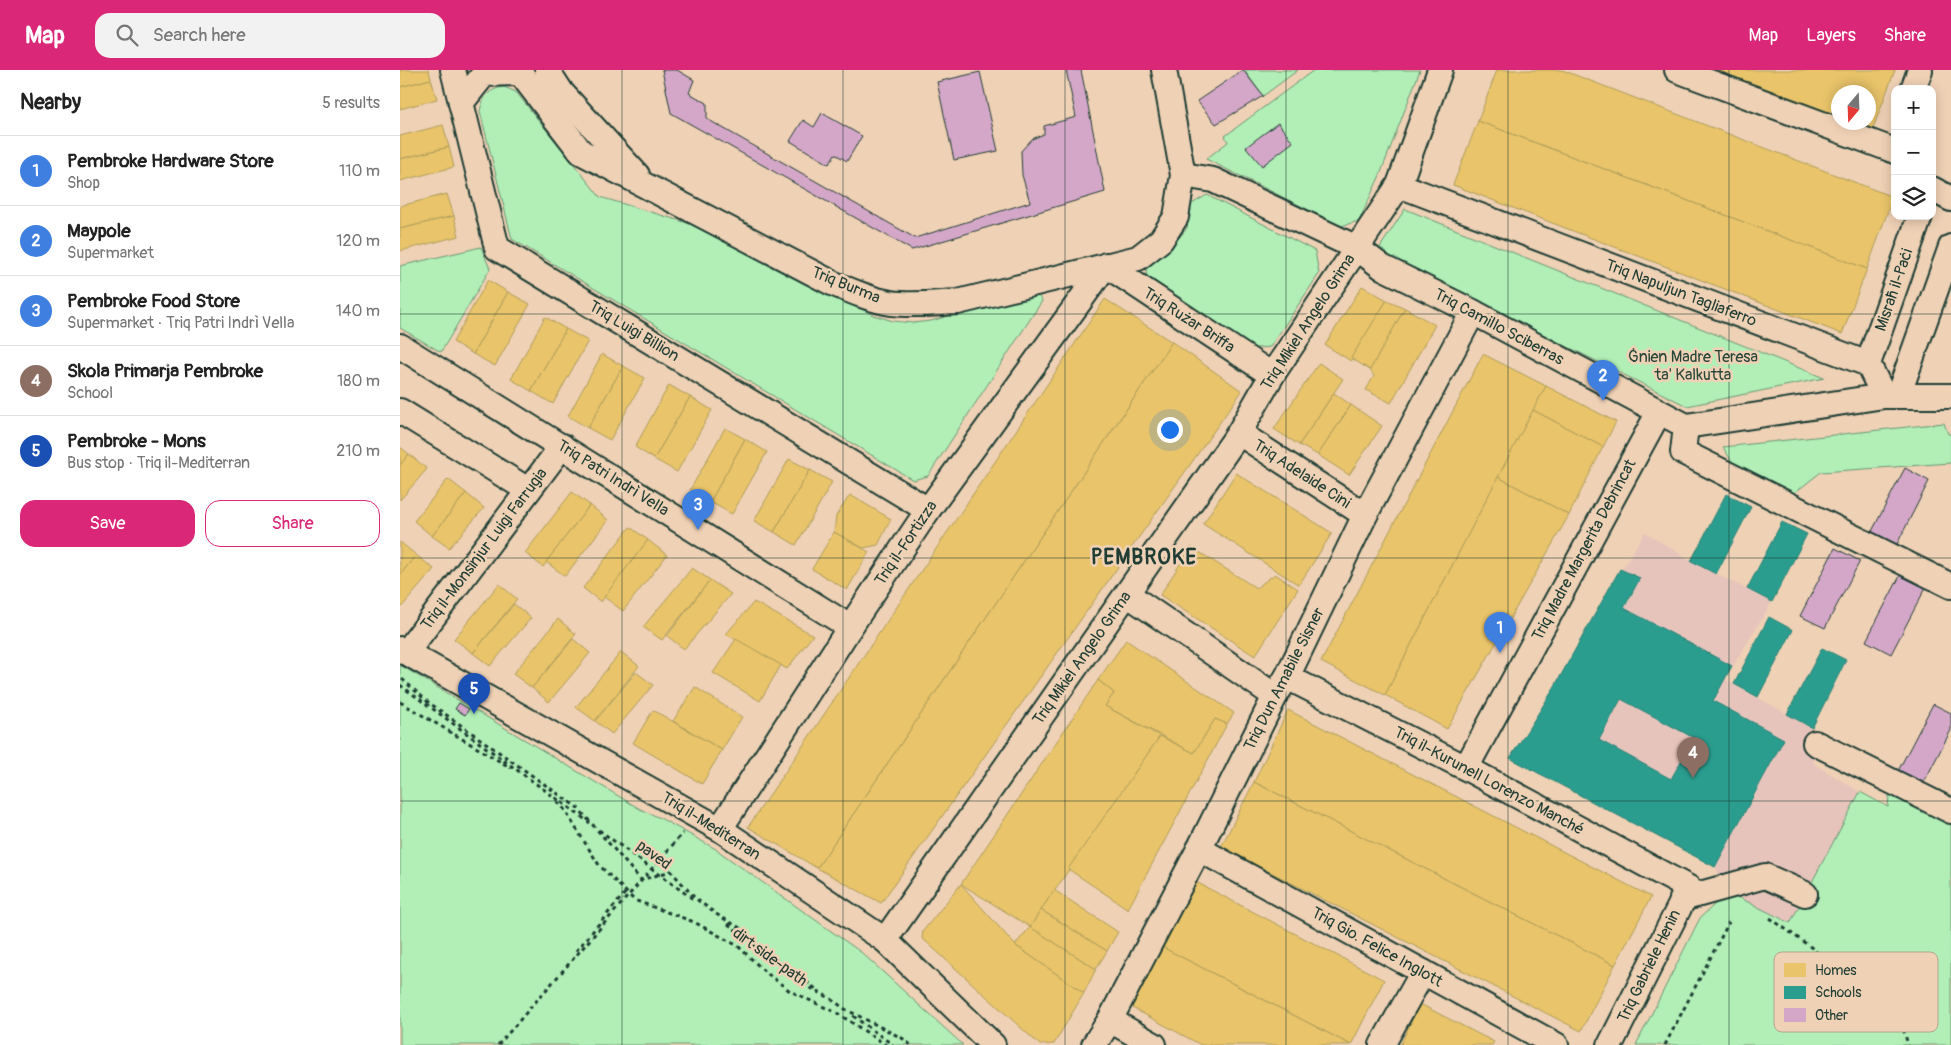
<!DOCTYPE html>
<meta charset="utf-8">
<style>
:root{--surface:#fff;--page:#f2f2f2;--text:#222;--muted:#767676;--line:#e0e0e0;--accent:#db2777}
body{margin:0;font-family:Pangolin,sans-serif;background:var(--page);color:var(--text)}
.controls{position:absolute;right:15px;top:15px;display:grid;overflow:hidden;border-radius:10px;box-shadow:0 2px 12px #0003}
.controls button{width:45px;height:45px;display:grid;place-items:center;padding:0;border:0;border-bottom:1px solid var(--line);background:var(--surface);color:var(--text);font:25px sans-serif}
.compass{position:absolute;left:1431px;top:15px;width:45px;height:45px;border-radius:50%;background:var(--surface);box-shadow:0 2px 12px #0003;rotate:199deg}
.you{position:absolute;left:769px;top:359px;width:18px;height:18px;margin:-12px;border:4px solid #fff;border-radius:50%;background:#1a73e8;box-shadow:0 0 0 8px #1a73e833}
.badge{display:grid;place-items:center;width:32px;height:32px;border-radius:50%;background:var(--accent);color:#fff;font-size:16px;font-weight:700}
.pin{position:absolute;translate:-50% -41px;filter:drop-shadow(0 1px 2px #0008)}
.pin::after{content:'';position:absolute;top:26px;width:18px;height:15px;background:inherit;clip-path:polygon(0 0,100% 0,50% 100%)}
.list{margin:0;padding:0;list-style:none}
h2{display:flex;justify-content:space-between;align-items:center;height:65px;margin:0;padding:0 20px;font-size:21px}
h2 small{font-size:16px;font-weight:400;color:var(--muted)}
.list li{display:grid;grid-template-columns:32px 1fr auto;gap:15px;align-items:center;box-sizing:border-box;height:70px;padding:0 20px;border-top:1px solid var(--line)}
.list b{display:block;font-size:19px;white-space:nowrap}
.list p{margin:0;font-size:16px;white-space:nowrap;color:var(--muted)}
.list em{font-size:16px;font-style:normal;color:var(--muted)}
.actions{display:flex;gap:10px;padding:15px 20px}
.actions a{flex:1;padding:11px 0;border:1px solid var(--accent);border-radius:15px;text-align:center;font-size:18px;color:var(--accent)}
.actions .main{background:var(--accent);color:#fff}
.icon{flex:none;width:28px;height:28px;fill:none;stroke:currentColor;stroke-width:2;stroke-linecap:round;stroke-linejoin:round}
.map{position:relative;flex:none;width:1551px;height:975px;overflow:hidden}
header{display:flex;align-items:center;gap:30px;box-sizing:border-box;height:70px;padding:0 25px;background:var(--accent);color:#fff}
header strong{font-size:24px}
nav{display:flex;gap:28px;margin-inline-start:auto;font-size:18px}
.search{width:350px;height:45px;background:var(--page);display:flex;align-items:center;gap:12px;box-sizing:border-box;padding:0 18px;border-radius:15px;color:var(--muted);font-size:19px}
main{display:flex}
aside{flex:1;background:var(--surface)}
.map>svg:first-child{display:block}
.built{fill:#e7c4bb}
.green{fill:#b1efb6;stroke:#689675}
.homes{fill:#e9c46a;stroke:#ac9c5a}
.schools{fill:#2a9d8f;stroke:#278074;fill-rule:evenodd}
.building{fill:#d4a7c9;stroke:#1f3d34}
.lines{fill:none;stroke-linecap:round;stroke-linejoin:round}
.minor-casing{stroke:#1f3d34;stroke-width:28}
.path{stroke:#1f3d34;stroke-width:3;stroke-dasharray:4 4;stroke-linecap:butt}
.minor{stroke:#efd1b5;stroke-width:24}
.grid{fill:none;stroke:#1f3d34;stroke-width:1;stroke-opacity:0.55}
.labels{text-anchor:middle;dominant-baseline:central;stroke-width:5;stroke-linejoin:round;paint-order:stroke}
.street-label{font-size:16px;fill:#1f3d34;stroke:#efd1b5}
.park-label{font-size:16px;fill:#26463a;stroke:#efd1b5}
.district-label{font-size:21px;font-weight:bold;letter-spacing:1px;fill:#1f3d34;stroke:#efd1b5}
.key{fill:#efd1b5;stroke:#b1a58e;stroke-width:1}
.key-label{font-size:14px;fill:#1f3d34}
</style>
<header>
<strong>Map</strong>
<div class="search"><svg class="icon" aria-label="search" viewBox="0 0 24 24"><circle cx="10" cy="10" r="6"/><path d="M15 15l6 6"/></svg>Search here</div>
<nav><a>Map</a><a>Layers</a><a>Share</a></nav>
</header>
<main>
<aside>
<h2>Nearby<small>5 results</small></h2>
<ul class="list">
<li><span class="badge" style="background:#3f7fe0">1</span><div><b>Pembroke Hardware Store</b><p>Shop</p></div><em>110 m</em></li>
<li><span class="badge" style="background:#3f7fe0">2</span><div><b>Maypole</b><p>Supermarket</p></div><em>120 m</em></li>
<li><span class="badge" style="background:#3f7fe0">3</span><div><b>Pembroke Food Store</b><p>Supermarket · Triq Patri Indrì Vella</p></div><em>140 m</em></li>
<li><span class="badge" style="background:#8d6e63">4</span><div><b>Skola Primarja Pembroke</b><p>School</p></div><em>180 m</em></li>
<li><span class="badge" style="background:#1a4fb4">5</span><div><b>Pembroke - Mons</b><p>Bus stop · Triq il-Mediterran</p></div><em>210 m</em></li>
</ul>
<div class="actions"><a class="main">Save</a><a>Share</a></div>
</aside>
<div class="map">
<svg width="1551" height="975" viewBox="0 0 1551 975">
<rect width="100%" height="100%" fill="#efd1b5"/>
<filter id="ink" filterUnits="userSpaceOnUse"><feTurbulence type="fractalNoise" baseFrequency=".02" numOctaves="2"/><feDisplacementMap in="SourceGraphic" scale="10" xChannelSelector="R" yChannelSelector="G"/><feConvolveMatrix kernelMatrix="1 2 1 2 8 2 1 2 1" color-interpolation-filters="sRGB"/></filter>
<g filter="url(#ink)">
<path class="built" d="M1245,462l46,29 81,41 -47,77 87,49 2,36 46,28 91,48v168l-223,-116 -13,-25 -205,-109 41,-65 69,-123 2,-1z"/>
<g class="green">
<path d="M844,0h54l-35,26z"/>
<path d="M914,0h106l-40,105 -21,46 -18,5 -135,-67 22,-17 -3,-6z"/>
<path d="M104,17l12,5 84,105 121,36 152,82 20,6 20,2 18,-2 101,-29 6,3 4,6 -114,175 -15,4 -401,-241 -32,-128c3,-15 9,-22 24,-24z"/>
<path d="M807,125l108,56 4,23 -49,73 -25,2 -97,-63 -2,-17 28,-25 13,-16 3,-23z"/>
<path d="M1005,139l419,169 -137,28 -310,-154z"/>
<path d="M81,177l9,22 -49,83 -41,-24v-62z"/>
<path d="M1544,353l4,11h3v29l-130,9 -28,22 -57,-26 -13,-21z"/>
<path d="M0,595l240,144 20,9 54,30 148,105 101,92h-563z"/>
<path d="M1460,722l28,15 1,-11 10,-3 52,27v225h-315l64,-127 28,-26 62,31z"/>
</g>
<g class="homes">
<path d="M0,0h29l2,9 -31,8z"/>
<path d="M1097,0h65l331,127 -26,72 -389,-148z"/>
<path d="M1312,0h183l-23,61 -22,-9h18v-30h-30v26z"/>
<path d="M31,9l6,20 -37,10v-22z"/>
<path d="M1078,51l389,148 -25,65 -389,-149z"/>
<path d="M43,55l6,22 -49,12v-23z"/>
<path d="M49,77l5,20 -54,14v-22z"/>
<path d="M47,124l7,22 -54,13v-23z"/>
<path d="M54,146l5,20 -59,15v-22z"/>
<path d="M88,210l20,12 -35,62 -20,-12z"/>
<path d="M962,216l25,14 -36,61 -26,-16z"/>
<path d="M108,222l22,12 -35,62 -22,-12z"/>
<path d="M705,229l67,43 -355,526 -69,-41z"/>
<path d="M987,230l18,8 -35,62 -19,-12z"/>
<path d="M1005,238l30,17 -44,78 -25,-13 8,-14 -4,-6z"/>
<path d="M145,247l21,12 -35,62 -20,-12z"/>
<path d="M166,259l22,12 -35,63 -22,-13z"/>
<path d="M772,272l70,49 -361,512 -64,-35z"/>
<path d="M202,284l21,12 -35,62 -20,-12z"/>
<path d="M1083,284l63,32 -161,309 -64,-33z"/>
<path d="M919,293l24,16 -44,66 -25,-16z"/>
<path d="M223,296l22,12 -35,62 -22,-12z"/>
<path d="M269,315l21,12 -36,62 -19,-12z"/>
<path d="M1146,316l70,36 -13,25 -70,-37z"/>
<path d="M934,323l17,12 -33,50 -19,-10z"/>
<path d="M290,327l22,13 -35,62 -23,-13z"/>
<path d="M951,335l31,21 -33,49 -31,-20z"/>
<path d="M1133,340l70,37 -34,68 -71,-38z"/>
<path d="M325,358l20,11 -35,63 -20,-12z"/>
<path d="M345,369l22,13 -35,62 -22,-12z"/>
<path d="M0,377l9,7 -9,11z"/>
<path d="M9,384l18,15 -27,31v-35z"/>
<path d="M389,389l21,11 -36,62 -20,-11z"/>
<path d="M410,400l22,12 -36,63 -22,-13z"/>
<path d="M836,403l96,60 -33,52 -96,-61z"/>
<path d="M1098,407l71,38 -122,214 -62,-34z"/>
<path d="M48,409l18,14 -34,43 -18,-15z"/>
<path d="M172,422l18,13 -47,62 -18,-14z"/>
<path d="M66,423l18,15 -35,40 -17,-12z"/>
<path d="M450,425l41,24 -13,26 -15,3 -29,-16 2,-16z"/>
<path d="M190,435l18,15 -43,56 -19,-14z"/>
<path d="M230,457l18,13 -47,62 -18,-14z"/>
<path d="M434,462l35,20 -22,38 -35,-21z"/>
<path d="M248,470l19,15 -44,56 -19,-14z"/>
<path d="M0,472l16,13 -16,20z"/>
<path d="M791,477l65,41 19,-14 23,15 -43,67 -95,-61z"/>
<path d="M16,485l18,14 -34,40v-34z"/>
<path d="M292,498l18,12 -48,60 -19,-13z"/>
<path d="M310,510l21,14 -47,55 -17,-13z"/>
<path d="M99,514l18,15 -44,54 -19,-14z"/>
<path d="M354,532l59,33 -26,34 -61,-35z"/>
<path d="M114,534l17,14 -41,48 -17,-13z"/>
<path d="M158,549l18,15 -44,54 -19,-14z"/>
<path d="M173,569l17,14 -41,49 -17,-14z"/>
<path d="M336,569l45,26 -21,36 -47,-28z"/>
<path d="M726,570l108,73 -7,11 -12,-5 -21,34 -89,-47 9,-13 -16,-13z"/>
<path d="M221,582l18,14 -44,55 -19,-14z"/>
<path d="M236,602l17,13 -41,49 -17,-13z"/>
<path d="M698,610l16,13 -9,13 55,30 -130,191 -69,-43z"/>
<path d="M295,617l47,30 -20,33 -49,-29z"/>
<path d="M253,640l69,40 -20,34 -69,-41z"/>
<path d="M888,640l363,187 -36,68 -361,-183z"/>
<path d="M815,649l12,5 -99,185 -60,-40 92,-133 34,17z"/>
<path d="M854,712l361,183 -34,66 -360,-184z"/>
<path d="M796,812l188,98 -33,65 -189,-98z"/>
<path d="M561,814l54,61 69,48 -30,51 -14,1 -118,-107 1,-7z"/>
<path d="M654,820l64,42 -11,19 -66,-41z"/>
<path d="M641,840l66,41 -11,18 -66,-42z"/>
<path d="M630,857l66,42 -12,24 -69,-48z"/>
<path d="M762,877l189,98h-150l-72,-39z"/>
<path d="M1020,934l74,38 -2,3h-92z"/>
</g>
<g class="schools">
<path d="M1326,424l25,13 -35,67 -25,-13z"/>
<path d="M1382,452l25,12 -35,68 -25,-13z"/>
<path d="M1220,499l20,9 -16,30 108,58 -19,35 71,38 -69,128 -205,-109 41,-65zM1221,629l73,39 -23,41 -72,-39z"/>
<path d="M1369,547l24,13 -35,67 -24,-13z"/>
<path d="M1422,578l24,12 -34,68 -25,-14z"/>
</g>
<g class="building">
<path d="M262,0h15l17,10 -5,13 18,10v16l208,119 115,-36 -8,-27 -1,-24 11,-12 12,-5v-8l32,-9 -10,-47h15l24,122 -193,58 -241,-137z"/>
<path d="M843,0l20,26 -47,28 -19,-23z"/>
<path d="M580,2l18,79 -44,9 -17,-78z"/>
<path d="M422,43l40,23 -15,25 -12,-7 -6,10 -39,-23 13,-21 11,7z"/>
<path d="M878,53l15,19 -31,24 -16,-19z"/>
<path d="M1505,398l24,13 -34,67 -25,-13z"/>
<path d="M1435,478l25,13 -35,67 -25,-12z"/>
<path d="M1501,504l25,13 -35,67 -25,-13z"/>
<path d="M59,633l10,6 -4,6 -10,-6z"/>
<path d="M1533,634l18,9v17l-28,54 -25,-13z"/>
</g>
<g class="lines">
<defs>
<g id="minor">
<path d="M53,0l44,178 431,262"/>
<path d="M118,0l63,82 251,131c19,8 39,17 59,20 22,3 46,0 67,-1l180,-44 23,-18 15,-23 7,-42 -19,-105"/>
<path d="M147,0l15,23 75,82"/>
<path d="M1277,0l218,81"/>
<path d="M1513,19l7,-19"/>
<path d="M61,33l23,-29 36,-1"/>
<path d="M783,105l30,5 144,68 25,19 91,45 213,114 198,-30h67"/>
<path d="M999,115l469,179 16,32"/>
<path d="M1532,119l19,10"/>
<path d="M0,276l450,281"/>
<path d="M1468,294l52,-148"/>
<path d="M1498,326l53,-149"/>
<path d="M0,341l128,79"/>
<path d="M1286,356l-3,26 268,134"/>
<path d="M839,363l126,82"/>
<path d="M727,524l148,102"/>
<path d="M0,579l320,180 165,111 108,105"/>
<path d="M6,583l156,-207"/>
<path d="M887,607l179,91 223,120 -79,157"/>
<path d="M1415,673l136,68"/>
<path d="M1066,698l193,-356"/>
<path d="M320,759l130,-202 78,-117 178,-245 166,110"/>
<path d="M799,779l357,196"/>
<path d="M1282,829l83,-23 40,18"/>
<path d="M485,870l354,-507 33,-58 127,-190 41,-115"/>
<path d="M710,950l44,25"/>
<path d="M694,975l16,-25 89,-171 76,-153 12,-19 78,-162 108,-203"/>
<path d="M982,975l41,-73"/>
</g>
</defs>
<use href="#minor" class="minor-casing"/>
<g class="path">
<path d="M2,609l26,23 150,106 63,72 30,-9 24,27 21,16 24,14 16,19 49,38 25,13 15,11 57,29 9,7"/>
<path d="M0,615l190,138"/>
<path d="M0,632l111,66"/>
<path d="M157,732l5,4 37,59 35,35 60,22 44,24 26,25 26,20 47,22 49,32"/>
<path d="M199,760l94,69"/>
<path d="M1370,848l42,30 41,37 27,16 21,20 7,24"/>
<path d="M328,854l17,13"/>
<path d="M361,878l59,44"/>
<path d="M176,881l50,-59"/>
<path d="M453,946l40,29"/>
<path d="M98,975l185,-212"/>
<path d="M1265,975l64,-123"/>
</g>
<use href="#minor" class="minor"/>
</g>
</g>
<path class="grid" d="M222,0v975M443,0v975M665,0v975M886,0v975M1108,0v975M1329,0v975M0,244h1551M0,488h1551M0,731h1551"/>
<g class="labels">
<g class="street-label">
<text transform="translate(446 215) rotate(22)">Triq Burma</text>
<text transform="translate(1494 220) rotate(-71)">Misraħ il-Paċi</text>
<text transform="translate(1281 223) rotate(21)">Triq Napuljun Tagliaferro</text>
<text transform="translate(789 250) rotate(33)">Triq Rużar Briffa</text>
<text transform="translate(908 252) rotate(-57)">Triq Mikiel Angelo Grima</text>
<text transform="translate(1099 257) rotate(28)">Triq Camillo Sciberras</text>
<text transform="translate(234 261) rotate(31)">Triq Luigi Billion</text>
<text transform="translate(902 404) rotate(33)">Triq Adelaide Cini</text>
<text transform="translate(213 408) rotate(32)">Triq Patri Indrì Vella</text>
<text transform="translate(506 473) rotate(-56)">Triq il-Fortizza</text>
<text transform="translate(84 479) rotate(-53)">Triq il-Monsinjur Luigi Farrugia</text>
<text transform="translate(1184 480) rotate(-62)">Triq Madre Margerita Debrincat</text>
<text transform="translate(682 588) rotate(-55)">Triq Mikiel Angelo Grima</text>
<text transform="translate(884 609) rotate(-63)">Triq Dun Amabile Sisner</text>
<text transform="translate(1089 711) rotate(28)">Triq il-Kurunell Lorenzo Manché</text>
<text transform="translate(311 756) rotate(32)">Triq il-Mediterran</text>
<text transform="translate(254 785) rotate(36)">paved</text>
<text transform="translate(977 877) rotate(29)">Triq Gio. Felice Inglott</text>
<text transform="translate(370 887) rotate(36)">dirt side-path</text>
<text transform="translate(1249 896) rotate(-64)">Triq Gabriele Henin</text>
</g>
<g class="park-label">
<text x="1293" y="287">Ġnien Madre Teresa<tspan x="1293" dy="18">ta' Kalkutta</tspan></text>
</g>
<g class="district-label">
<text x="744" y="487">PEMBROKE</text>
</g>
</g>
<rect x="1374" y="882" width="164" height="80" rx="8" class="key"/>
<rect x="1384" y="893" width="22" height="14" fill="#e9c46a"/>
<rect x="1384" y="916" width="22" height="13" fill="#2a9d8f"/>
<rect x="1384" y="938" width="22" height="14" fill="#d4a7c9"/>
<g class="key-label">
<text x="1415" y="905">Homes</text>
<text x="1415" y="927">Schools</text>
<text x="1415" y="950">Other</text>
</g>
</svg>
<div class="controls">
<button>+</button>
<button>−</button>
<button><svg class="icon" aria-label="layers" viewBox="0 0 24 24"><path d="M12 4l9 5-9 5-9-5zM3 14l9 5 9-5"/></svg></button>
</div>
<svg class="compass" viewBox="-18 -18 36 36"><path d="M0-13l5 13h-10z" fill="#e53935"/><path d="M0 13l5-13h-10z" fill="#767676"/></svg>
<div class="you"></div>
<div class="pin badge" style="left:1100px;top:583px;background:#3f7fe0">1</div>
<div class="pin badge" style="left:1203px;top:331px;background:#3f7fe0">2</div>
<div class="pin badge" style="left:298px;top:460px;background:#3f7fe0">3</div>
<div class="pin badge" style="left:1293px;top:708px;background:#8d6e63">4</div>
<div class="pin badge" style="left:74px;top:644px;background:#1a4fb4">5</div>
</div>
</main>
